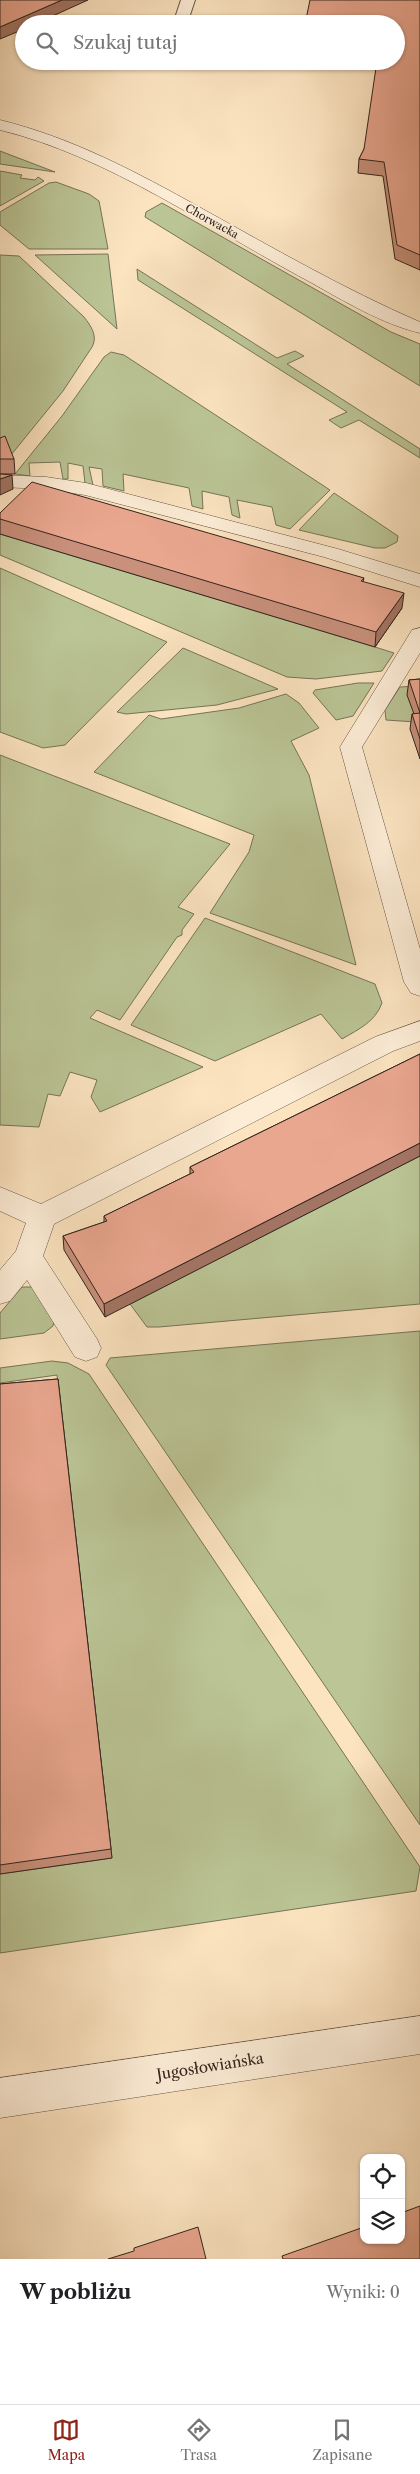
<!DOCTYPE html>
<html lang="pl">
<meta charset="utf-8">
<style>
:root{--surface:#fff;--page:#f6f6f6;--text:#202124;--muted:#757577;--line:#e0e0e0;--accent:#8f2418}
body{margin:0;font-family:"Libre Caslon Text",serif;background:var(--page);color:var(--text)}
.controls{position:absolute;right:15px;bottom:15px;display:grid;overflow:hidden;border-radius:10px;box-shadow:0 1px 4px #0004}
.controls button{width:45px;height:45px;display:grid;place-items:center;padding:0;border:0;border-bottom:1px solid var(--line);background:var(--surface);color:var(--text);font:25px sans-serif}
.list{margin:0;padding:0;list-style:none}
h2{display:flex;justify-content:space-between;align-items:center;height:65px;margin:0;padding:0 20px;font-size:21px}
h2 small{font-size:16px;font-weight:400;color:var(--muted)}
.icon{flex:none;width:28px;height:28px;fill:none;stroke:currentColor;stroke-width:2;stroke-linecap:round;stroke-linejoin:round}
.map{position:relative;flex:none;width:420px;height:2259px;overflow:hidden}
.search{position:absolute;background:var(--surface);box-shadow:0 1px 4px #0004;left:15px;right:15px;top:15px;height:55px;display:flex;align-items:center;gap:12px;box-sizing:border-box;padding:0 18px;border-radius:28px;color:var(--muted);font-size:19px}
.sheet{height:145px;background:var(--surface)}
nav{display:flex;justify-content:space-around;align-items:center;box-sizing:border-box;height:70px;border-top:1px solid var(--line);background:var(--surface);font-size:14px;color:var(--muted)}
nav a{display:grid;justify-items:center;gap:2px}
nav .on{color:var(--accent)}
.map>svg:first-child{display:block}
.green{fill:#bbc596;stroke:#767459}
.lines{fill:none;stroke-linecap:round;stroke-linejoin:round}
.lane-casing{stroke:#645445;stroke-width:2}
.street-casing{stroke:#645445;stroke-width:1}
.lane{fill:#fdedd7;fill-rule:evenodd}
.street{fill:#fdedd7;fill-rule:evenodd}
.wall{fill:#c9907c;stroke:#31241c}
.shaded-wall{fill:#a47565;stroke:#31241c}
.building{fill:#eaa790;stroke:#31241c}
.labels{text-anchor:middle;dominant-baseline:central;stroke-width:4;stroke-linejoin:round;paint-order:stroke}
.far-street-label{font-size:11px;fill:#31241c;stroke:#fdedd7}
.near-street-label{font-size:15px;fill:#31241c;stroke:#fdedd7}
</style>
<div class="map">
<svg width="420" height="2259" viewBox="0 0 420 2259">
<rect width="100%" height="100%" fill="#fce4c1"/>
<filter id="stains"><feTurbulence type="fractalNoise" baseFrequency=".004" numOctaves="4"/><feColorMatrix values="0 0 0 0 .2 0 0 0 0 .09 0 0 0 0 .02 0 0 0 .5 -.17"/></filter>
<radialGradient id="worn" r=".72"><stop offset=".6" stop-color="#630" stop-opacity="0"/><stop offset="1" stop-color="#630" stop-opacity=".3"/></radialGradient>
<g class="green">
<path d="M0,151l55,21 -55,-8z"/>
<path d="M0,171l22,4 -2,3 15,2 3,-3 6,4 -44,25z"/>
<path d="M56,182l33,12 10,7 9,48h-79l-29,-24v-13l49,-29z"/>
<path d="M162,203l229,129 29,12v42l-275,-169 1,-5z"/>
<path d="M108,254l9,75 -82,-74z"/>
<path d="M0,255l19,1 65,61c7,9 14,19 8,30l-29,44 -52,64h-11z"/>
<path d="M137,269l140,89 18,-7 9,5 -17,8 133,85v9l-61,-38 -18,8 -12,-8 18,-8 -209,-132z"/>
<path d="M111,352l13,3 206,135 -40,39 -14,-4 -4,-18 -35,-7 3,18 -8,-3 -3,-18 -27,-6 1,18 -11,-3 -3,-18 -66,-14 1,17 -21,-5 -1,-17 -13,-2 4,18 -8,-2 -2,-17 -15,-3v16h-5l-3,-17 -31,1 1,13 -15,-2 47,-58 42,-59z"/>
<path d="M334,493l64,43 -1,6 -12,6h-10l-76,-18z"/>
<path d="M0,534l375,113 19,6 -12,18 -66,8 -29,-2 -287,-122z"/>
<path d="M0,568l167,74 -102,103 -22,3 -43,-16z"/>
<path d="M183,648l95,41 -61,16 -91,9 -9,-2z"/>
<path d="M358,683h16l-21,33 -17,4 -23,-27 2,-3z"/>
<path d="M420,686l-4,36 -30,-2 -1,-10 15,-23z"/>
<path d="M286,694l13,9 20,25 -28,13 18,34 47,190 -146,-52 39,-61 5,-17 -160,-63 55,-57 12,4 78,-11z"/>
<path d="M0,755l230,89 -52,63 16,7 -12,16v5l-5,2 -57,83 -23,-10 -7,8 113,49 -103,45 -9,-15 6,-17 -27,-8 -10,24 -12,-2 -9,33 -39,-2z"/>
<path d="M205,918l170,66 7,19c-7,19 -23,26 -40,36l-21,-25 -106,47 -84,-36z"/>
<path d="M420,1156v148l-261,23h-12l-17,-23z"/>
<path d="M22,1287h10l22,34 -1,5 -9,7 -44,6v-26z"/>
<path d="M420,1331v494l-314,-460 4,-7z"/>
<path d="M52,1361l16,2 21,11 331,493 -4,24 -416,62v-79l112,-16 -55,-483 -57,8v-15z"/>
</g>
<g class="lines">
<defs>
<path id="lane" d="M181,0h14l-8,24h-14z"/>
<g id="street">
<path d="M0,120c73,18 136,52 201,88 72,40 143,81 219,114v11c-38,-9 -76,-32 -110,-51 -98,-52 -202,-126 -310,-152z"/>
<path d="M0,475l46,2 40,6 252,66 82,25v13l-96,-30 -239,-62 -39,-6 -46,-2z"/>
<path d="M420,628v25l-58,94 58,202v47l-9,-3 -7,-11 -64,-235 72,-117z"/>
<path d="M420,1021v20l-27,10 -339,173 -11,32 54,83 4,9 -4,9 -11,4 -11,-4 -48,-77 -17,21 -10,3v-34l16,-19 10,-28 -26,-12v-24l41,17 334,-167z"/>
<path d="M420,2016v38l-420,64v-40z"/>
</g>
</defs>
<use href="#lane" class="lane-casing"/>
<use href="#street" class="street-casing"/>
<use href="#lane" class="lane"/>
<use href="#street" class="street"/>
</g>
<g class="wall">
<path d="M420,0v270l-25,-11 -12,-83 -25,-3 1,-14 5,-10z"/>
<path d="M0,438l14,21 1,15h-15z"/>
<path d="M0,513l364,65 -1,4 39,26 -27,39 -375,-113z"/>
<path d="M420,679v80l-10,-30 2,-15h2l-7,-19 2,-15z"/>
<path d="M420,1054l-315,263 -41,-67 -1,-14 41,-14v-6l86,-42v-7z"/>
<path d="M58,1379l54,479 -112,16v-490z"/>
</g>
<g class="shaded-wall">
<path d="M62,0h26l-53,24h-11v5l-24,10v-12z"/>
<path d="M12,475l1,14 -13,6v-16z"/>
<path d="M404,593l-2,15 -27,39 1,-15z"/>
<path d="M420,1143v13l-315,161 -1,-13z"/>
</g>
<g class="building">
<path d="M0,0h62l-62,27z"/>
<path d="M310,0h110v255l-23,-10 -13,-83 -25,-3 5,-10 13,-88h19v-37h-91z"/>
<path d="M5,436l9,23h-14v-21z"/>
<path d="M0,474l12,1 -12,4z"/>
<path d="M32,482l332,96 -3,3 43,12 -28,39 -376,-113v-6z"/>
<path d="M420,679v34l-11,-33z"/>
<path d="M420,713v26l-8,-25z"/>
<path d="M420,1054v89l-316,161 -41,-68 44,-15 -3,-5 90,-44 -4,-5z"/>
<path d="M58,1379l53,470 -111,16v-481z"/>
<path d="M420,2206v53h-137l-1,-3 82,-29v13h37v-27z"/>
<path d="M198,2227l8,32h-98l26,-8v-3z"/>
</g>
<g class="labels">
<g class="far-street-label">
<text transform="translate(212 221) rotate(29)">Chorwacka</text>
</g>
<g class="near-street-label">
<text transform="translate(210 2066) rotate(-9)">Jugosłowiańska</text>
</g>
</g>
<rect width="100%" height="100%" filter="url(#stains)"/>
<rect width="100%" height="100%" fill="url(#worn)"/>
</svg>
<div class="controls">
<button><svg class="icon" aria-label="locate" viewBox="0 0 24 24"><circle cx="12" cy="12" r="6"/><path d="M12 2v4M12 18v4M2 12h4M18 12h4"/></svg></button>
<button><svg class="icon" aria-label="layers" viewBox="0 0 24 24"><path d="M12 4l9 5-9 5-9-5zM3 14l9 5 9-5"/></svg></button>
</div>
<div class="search"><svg class="icon" aria-label="search" viewBox="0 0 24 24"><circle cx="10" cy="10" r="6"/><path d="M15 15l6 6"/></svg>Szukaj tutaj</div>
</div>
<section class="sheet">
<h2>W pobliżu<small>Wyniki: 0</small></h2>
<ul class="list">
</ul>
</section>
<nav>
<a class="on"><svg class="icon" aria-label="map" viewBox="0 0 24 24"><path d="M3 6l6-2 6 2 6-2v14l-6 2-6-2-6 2zM9 4v14M15 6v14"/></svg>Mapa</a>
<a><svg class="icon" aria-label="directions" viewBox="0 0 24 24"><path d="M12 3l9 9-9 9-9-9zM9 14v-3h6M13 9l2 2-2 2"/></svg>Trasa</a>
<a><svg class="icon" aria-label="saved" viewBox="0 0 24 24"><path d="M7 4h10v16l-5-4-5 4z"/></svg>Zapisane</a>
</nav>
